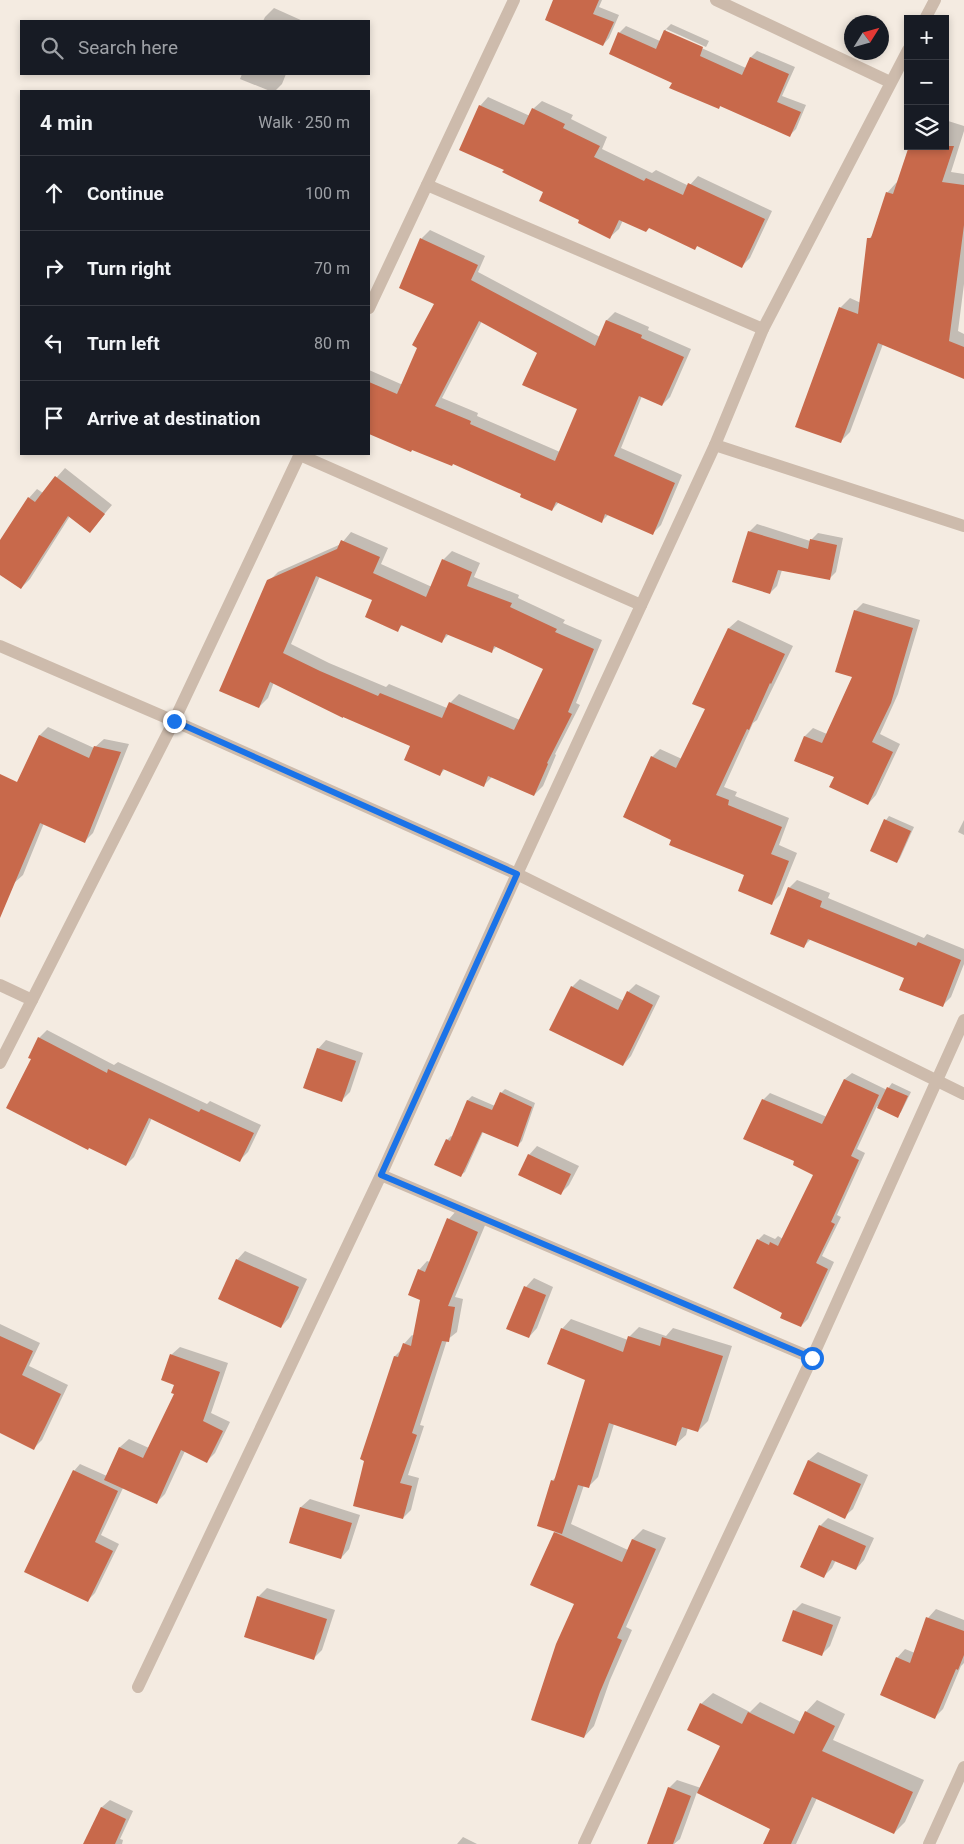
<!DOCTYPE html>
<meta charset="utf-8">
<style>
:root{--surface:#171b24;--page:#20242c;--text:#f1f3f6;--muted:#9ea1a6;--line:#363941}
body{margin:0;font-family:Roboto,sans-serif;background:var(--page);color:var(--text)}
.controls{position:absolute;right:15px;top:15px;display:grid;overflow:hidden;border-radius:0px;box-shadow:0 2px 8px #0003}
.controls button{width:45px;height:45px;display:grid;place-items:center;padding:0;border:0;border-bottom:1px solid var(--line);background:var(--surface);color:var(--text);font:25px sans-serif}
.compass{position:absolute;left:844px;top:15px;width:45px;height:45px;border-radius:50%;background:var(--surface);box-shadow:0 2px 8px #0003;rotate:53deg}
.stop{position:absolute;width:15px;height:15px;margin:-11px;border:4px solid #1a73e8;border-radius:50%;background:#fff}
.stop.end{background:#1a73e8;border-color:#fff;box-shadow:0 1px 5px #0008}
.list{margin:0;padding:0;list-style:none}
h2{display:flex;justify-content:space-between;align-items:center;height:65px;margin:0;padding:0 20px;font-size:21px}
h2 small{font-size:16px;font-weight:400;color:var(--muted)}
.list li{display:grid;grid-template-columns:32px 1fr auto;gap:15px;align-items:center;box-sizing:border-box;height:75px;padding:0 20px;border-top:1px solid var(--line)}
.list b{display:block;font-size:19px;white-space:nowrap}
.list em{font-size:16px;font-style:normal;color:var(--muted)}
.icon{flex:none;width:28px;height:28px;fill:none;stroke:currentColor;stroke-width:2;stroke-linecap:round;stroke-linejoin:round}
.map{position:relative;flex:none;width:964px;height:1844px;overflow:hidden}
.search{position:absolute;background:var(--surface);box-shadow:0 2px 8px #0003;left:20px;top:20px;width:350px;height:55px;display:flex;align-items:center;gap:12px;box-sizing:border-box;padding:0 18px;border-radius:0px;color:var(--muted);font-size:19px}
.panel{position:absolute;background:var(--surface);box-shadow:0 2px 8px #0003;left:20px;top:90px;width:350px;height:365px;border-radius:0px}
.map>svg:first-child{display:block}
.shadow{fill:#0003;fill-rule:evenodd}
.building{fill:#c8694b;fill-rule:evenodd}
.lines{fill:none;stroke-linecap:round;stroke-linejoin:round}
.street{stroke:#cdbbac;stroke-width:12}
.route{stroke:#1a73e8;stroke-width:6}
</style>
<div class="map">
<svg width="964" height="1844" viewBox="0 0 964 1844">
<rect width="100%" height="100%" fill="#f4ebe1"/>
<g class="shadow">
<path d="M555,0h47l-3,7 20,8 -10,23 -6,7z"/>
<path d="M274,8l29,13h-40l2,-4z"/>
<path d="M671,24l38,17 -3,6 -40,-18v3l80,36 5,-11 6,-6 38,16 -13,29 24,9 -10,24 -6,6 -69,-30 -2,3 -46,-26 -54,-49 7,-7 34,15 5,-11z"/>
<path d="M242,74h44l-4,10 -7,7h-5l-30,-12z"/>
<path d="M488,97l42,19 3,-7 9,-8 31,14 -2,4 36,18 -5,12 50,24 4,-3 33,16 9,-10 74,35 -22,47 -8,8 -44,-21 -3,3 -45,-21 -27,-7 -4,9 -9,8 -29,-18 -36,-28 -40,-22 -25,-63z"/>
<path d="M945,120l19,6v5l-13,41 13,2v110l-6,47 6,3v43l-81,-33 -33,88 -10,10v-134l10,-10 11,5 8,-64 5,-6 13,-40 9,-10 49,-37z"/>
<path d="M430,230l55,26 -7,16 122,65 7,-17 8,-8 34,15 -1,3 43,19 -21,48 -8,8 -20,-9 -21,52 61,27 -21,50 -8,8 -44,-19 -8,8 -42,-20 -7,8 -29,-17 -69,-30 -41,-14 -2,2 -42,-19v-62l34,15 33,-82 -36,-16 22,-49zM482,321l56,31 41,56 -19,44 -83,-36 1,-3 -36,-15z"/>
<path d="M65,468l47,37 -23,27 -19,-16 -40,63 -9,9 -21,-14v-32l29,-44 8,-9 6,4z"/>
<path d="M757,524l53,17 8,-8 25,5 -7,34 -7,7 -47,-9 -5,16 -7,7 -36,-12 16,-50z"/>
<path d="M351,532l37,16 -7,16 51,23 11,-27 9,-9 28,12 -6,14 45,18 -1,3 47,22 -2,3 39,17 -26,63 4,2 -25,49 1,1 -13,31 -9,9 -42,-18 -8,8 -39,-16 -5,5 -28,-29 -138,-63 -6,16 -9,9 10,-126 9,-9 63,-28zM320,576l54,23 23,32 6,-7 39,17 7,-7 43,17 5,-5 48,22 -25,52 -61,-26 -9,9 -3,5 -58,-24 -3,3 -57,-24 -38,-19z"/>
<path d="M863,603l57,17 -22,74 -18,40 20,10 -24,51 -8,9 -33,-27 -40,-16 10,-25 8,-8 14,6 27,-57 1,-66z"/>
<path d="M738,620l55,26 -36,74 -4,3 -29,64 13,5 -2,4 54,22 -10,27 18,8 -17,42 -8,8 -26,-29 -74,-35 -20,-82 8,-8 22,10 24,-50 -12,-6 35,-75z"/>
<path d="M48,727l46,21 10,-9 25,5 -36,89 -8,8 -41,-18 -21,52 -9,8 -14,-6v-80l13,6 10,-31 17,-37z"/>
<path d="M889,816l25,11 -14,31 -3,4 -11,-42z"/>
<path d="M964,820v15l-6,-3z"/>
<path d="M797,880l33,13 -2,5 96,40 3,-4 37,15v15l-13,33 -8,8 -38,-28 -94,-38 -7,7 -15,-58z"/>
<path d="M580,979l44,22 4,-9 8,-8 24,12 -29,60 -8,9 -51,-78z"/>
<path d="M47,1030l67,35 4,-3 89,42 3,-3 51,24 -13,27 -8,8 -88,-42 -18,39 -8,8 -93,-106 6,-21z"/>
<path d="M326,1040l37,13 -13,39 -8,8 -24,-51z"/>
<path d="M852,1073l35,17 5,-7 19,9 -10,20 -4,4 -20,-10 -20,43 8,4 -28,62 4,2 -19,39 12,6 -26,57 -7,7 -17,-14 -26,-72 6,-6 11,5 3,-3 5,3 32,-65 -19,-13 -33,-61 7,-7 57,24 18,-38z"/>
<path d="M505,1089l30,14 -13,38 -4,4 -35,-13 -18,40 -4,3 -14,-35 4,-4 2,1 15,-37 4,-4 23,10 6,-13z"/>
<path d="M537,1146l42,20 -10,19 -8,8 -32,-38z"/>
<path d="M457,1210l29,13 -31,74 8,2 -6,33 -10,8 -27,85 4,1 -16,49 11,3 -8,32 -8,8 -49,-13 41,-149 7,-7 2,-5 8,-9 2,1 8,-37 -3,-29 8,-9 3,1 19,-43z"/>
<path d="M245,1251l62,28 -18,39 -8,9 -44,-67z"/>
<path d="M534,1278l19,9 -16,41 -8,9 -3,-50z"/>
<path d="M571,1319l57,21 1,-3 10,-10 27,9 7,-8 59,18 -24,75 -10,10 -10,-4 -2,8 -10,9 -62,-20 -16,53 -10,10 -4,-2 -13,39 57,26 5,-11 10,-10 23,9 -40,89 6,3 -22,50 -16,46 -10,11 -9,-134 -43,-19 24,-53 -4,-50 5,-5 30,-97 -25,-50z"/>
<path d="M0,1324l40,19 -11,23 39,19 -26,55 -8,8 -34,-16z"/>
<path d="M180,1347l48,16 -17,50 19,9 -15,31 -8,8 -22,-10 -20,43 -9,9 -33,-15 -22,47 18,9 -24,49 -7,7 -14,-129 6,-7 27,12 13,-29 9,-8 20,9 26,-55 1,-9 -5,-29z"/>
<path d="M818,1452l50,23 -15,34 -9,8 -50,-24 15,-33z"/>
<path d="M310,1499l50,16 -11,34 -8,9 -50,-15 10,-36z"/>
<path d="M828,1518l46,20 -10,22 -8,9 -20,-9 -4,8 -8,8 -4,-50z"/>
<path d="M267,1588l68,22 -13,40 -8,8 -56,-61z"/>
<path d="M802,1603l39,14 -11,29 -8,8 -28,-43z"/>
<path d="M936,1609l28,11v43l-3,3 -18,43 -9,9 -37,-60 8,-9 10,4 13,-35z"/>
<path d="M713,1693l37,19 10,-10 41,20 5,-10 11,-12 28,14 -12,26 91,40 -19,42 -11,11 -77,-35 -21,46h-32l7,-15 -74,-37 -17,47 -6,5h-13l8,-56 8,-8 24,8 21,-43 -21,-41z"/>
<path d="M110,1800l23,11 -13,28 3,1 -1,4h-37l17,-37z"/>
<path d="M463,1837l14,7h-20z"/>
</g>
<g class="building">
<path d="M553,0h46l-6,14 21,8 -11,24 -58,-26z"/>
<path d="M664,30l39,17 -3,9 42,19 8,-18 39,17 -12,28 24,10 -11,25 -70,-31 -1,3 -50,-21 3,-5 -63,-29 9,-22 38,17z"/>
<path d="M479,105l45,20 8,-17 33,16 -2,4 37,18 -6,11 50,24 2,-3 37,17 5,-12 77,36 -23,49 -45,-22 -2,4 -46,-22 -3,4 -27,-12 -9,19 -32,-16 1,-3 -40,-19 4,-9 -41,-20 2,-2 -45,-20z"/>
<path d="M909,146h45l-12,36 22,3v40l-15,116 15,6v32l-86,-36 -37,100 -46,-16 44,-120 19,7 9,-76h4l15,-46 7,2z"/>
<path d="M420,238l58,27 -7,15 124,66 11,-26 36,15 -1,3 43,19 -22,49 -23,-10 -25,60 61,27 -22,52 -48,-21 -3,9 -46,-21 -4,9 -32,-14 1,-3 -68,-30 -1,2 -40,-16 -1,2 -42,-18v-52l28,12 20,-46 -5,-3 22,-41 -35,-16zM479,321l58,32 -15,32 55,24 -22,52 -85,-37 1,-3 -36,-15z"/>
<path d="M55,476l50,38 -15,19 -22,-17 -47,73 -21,-14v-35l28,-43 7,5z"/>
<path d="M748,531l60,18 2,-10 27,6 -7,35 -52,-10 -8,24 -38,-12z"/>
<path d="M341,540l39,17 -7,16 53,24 16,-38 30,13 -5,14 45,17 -2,4 47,22 -2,3 39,17 -26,63 4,2 -25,49 1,1 -14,32 -46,-20 -4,11 -41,-18 -3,7 -36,-16 6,-14 -67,-29v1l-73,-36 -11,26 -40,-17 48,-111 70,-31zM316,576l56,24 -7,17 33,15 3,-7 41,18 4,-9 46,19 2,-7 49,23 -29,61 -65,-28 -7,16 -62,-25 -2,3 -58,-25 -37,-18z"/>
<path d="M854,610l59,18 -22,75 -19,39 21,10 -25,53 -39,-18 5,-10 -40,-16 10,-25 18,7 30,-66 -17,-5z"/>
<path d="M728,628l57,26 -14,30 -1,-1 -21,47 -2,-1 -31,66 13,5 -1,5 54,22 -11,27 18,7 -17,44 -34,-14 6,-16 -75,-30 2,-5 -48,-23 28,-61 25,12 29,-59 -13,-5z"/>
<path d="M39,735l50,23 5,-12 27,6 -36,91 -45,-20 -40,95v-144l17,8z"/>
<path d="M884,819l27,12 -14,32 -27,-12z"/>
<path d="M788,887l34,14 -2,6 96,39 2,-4 43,18 -18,47 -44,-17 5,-12 -96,-39 -4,9 -34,-14z"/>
<path d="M571,986l47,24 9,-19 26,14 -30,61 -74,-36z"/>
<path d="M38,1037l69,36 1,-4 91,43 2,-3 53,24 -14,29 -91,-44 -23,48 -37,-18 -1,2 -82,-42 25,-49 -3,-1z"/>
<path d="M317,1048l39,13 -14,41 -39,-14z"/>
<path d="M844,1079l35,16 -28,61 8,4 -28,62 4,2 -19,39 12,6 -27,58 -21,-9 2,-5 -49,-25 24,-49 12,6 1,-3 8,4 35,-71 -20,-10 1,-4 -51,-22 19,-40 60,25z"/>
<path d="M887,1087l21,9 -10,22 -21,-10z"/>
<path d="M500,1092l32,15 -14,40 -36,-15 -21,45 -27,-12 12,-26 4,2 17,-41 25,10z"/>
<path d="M528,1154l43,20 -10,21 -43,-20z"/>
<path d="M447,1218l31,14 -30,74 7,1 -6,35 -7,-1 -30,92 5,2 -17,48 12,3 -9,33 -50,-13 11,-45 -4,-2 34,-103 4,1 5,-14 8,3 9,-46 -12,-5 10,-26 7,3z"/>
<path d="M236,1259l63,28 -18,41 -63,-29z"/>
<path d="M524,1286l22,9 -17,43 -23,-9z"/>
<path d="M561,1328l62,24 5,-16 32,10 2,-9 61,19 -25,76 -16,-5 -6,19 -67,-23 -20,65 -11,-3 -16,49 -25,-8 14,-46 3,1 31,-101 -38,-16z"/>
<path d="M0,1336l33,15 -11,24 39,19 -27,56 -34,-17z"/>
<path d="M170,1354l50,18 -17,49 20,10 -16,32 -26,-13 -24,54 -53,-24 15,-33 24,11 31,-64 -3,-1 3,-8 -13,-5z"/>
<path d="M808,1460l53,24 -16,35 -52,-25z"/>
<path d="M73,1470l45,21 -23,51 18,9 -25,51 -64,-30z"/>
<path d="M300,1507l52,16 -11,36 -52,-16z"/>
<path d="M819,1525l47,21 -10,24 -24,-10 -8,18 -24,-11z"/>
<path d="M554,1532l68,30 10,-23 24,10 -39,89 5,2 -22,52 -16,46 -53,-18 25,-76 18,-40 -44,-19z"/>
<path d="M257,1596l70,23 -13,41 -70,-23z"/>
<path d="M793,1610l40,15 -11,31 -40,-15z"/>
<path d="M926,1617l38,14v24l-6,15 -2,-1 -21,50 -55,-24 16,-38 14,6z"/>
<path d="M700,1703l42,21 6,-12 46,22 11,-23 30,15 -13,25 91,41 -19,42 -82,-37 -21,47h-28l7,-15 -73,-36 23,-47 -33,-16z"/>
<path d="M668,1787l23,9 -18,48h-26z"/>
<path d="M101,1807l25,12 -11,25h-32z"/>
</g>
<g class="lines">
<g class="street">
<path d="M716,0l174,82"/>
<path d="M925,19l10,-19"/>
<path d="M427,185l336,144"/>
<path d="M369,308l145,-308"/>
<path d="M715,445l249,81"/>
<path d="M300,455l341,150"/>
<path d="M0,646l174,75 343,153 447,220"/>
<path d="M0,985l32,15"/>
<path d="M0,1063l174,-342 126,-267"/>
<path d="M381,1175l431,183"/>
<path d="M138,1687l243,-512 136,-301 198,-429 48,-116 145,-279"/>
<path d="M584,1844l228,-486 152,-338"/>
<path d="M929,1844l35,-77"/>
</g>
</g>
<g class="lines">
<path class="route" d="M174,721l343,153 -136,301 431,183"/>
</g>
</svg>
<div class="controls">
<button>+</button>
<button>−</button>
<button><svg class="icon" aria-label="layers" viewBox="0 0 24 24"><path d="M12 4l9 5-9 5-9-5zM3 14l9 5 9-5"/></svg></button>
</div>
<svg class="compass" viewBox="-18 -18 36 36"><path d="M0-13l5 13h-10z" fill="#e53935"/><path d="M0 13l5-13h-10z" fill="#9ea1a6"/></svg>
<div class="stop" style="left:812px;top:1358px"></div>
<div class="stop end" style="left:174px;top:721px"></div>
<div class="search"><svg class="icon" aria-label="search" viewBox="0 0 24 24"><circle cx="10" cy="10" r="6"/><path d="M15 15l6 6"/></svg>Search here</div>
<section class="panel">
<h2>4 min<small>Walk · 250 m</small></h2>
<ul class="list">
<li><svg class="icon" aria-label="ahead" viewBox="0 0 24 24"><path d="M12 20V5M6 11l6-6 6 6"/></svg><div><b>Continue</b></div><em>100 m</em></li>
<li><svg class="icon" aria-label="right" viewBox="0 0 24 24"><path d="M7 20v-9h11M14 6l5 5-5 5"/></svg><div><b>Turn right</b></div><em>70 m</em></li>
<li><svg class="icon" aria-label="left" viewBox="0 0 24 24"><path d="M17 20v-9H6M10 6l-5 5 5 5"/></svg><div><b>Turn left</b></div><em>80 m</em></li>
<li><svg class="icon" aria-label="arrive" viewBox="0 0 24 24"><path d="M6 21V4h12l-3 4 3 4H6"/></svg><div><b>Arrive at destination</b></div></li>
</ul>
</section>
</div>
